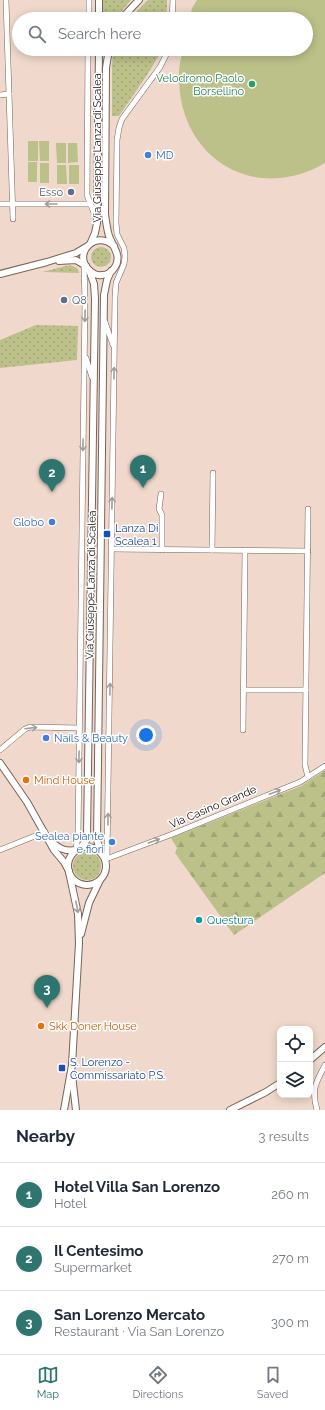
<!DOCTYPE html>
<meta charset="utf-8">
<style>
:root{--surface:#fff;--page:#f6f6f7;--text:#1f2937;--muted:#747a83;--line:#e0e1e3;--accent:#2d756e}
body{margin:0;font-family:Raleway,sans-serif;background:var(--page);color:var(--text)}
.controls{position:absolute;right:12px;bottom:12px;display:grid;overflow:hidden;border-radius:8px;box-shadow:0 2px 10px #0003}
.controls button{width:36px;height:36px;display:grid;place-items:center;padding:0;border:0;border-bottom:1px solid var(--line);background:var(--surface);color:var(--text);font:20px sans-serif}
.you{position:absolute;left:146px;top:735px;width:14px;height:14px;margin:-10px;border:3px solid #fff;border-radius:50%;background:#1a73e8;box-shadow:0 0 0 6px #1a73e833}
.badge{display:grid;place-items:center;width:26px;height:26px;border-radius:50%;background:var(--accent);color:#fff;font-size:13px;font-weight:700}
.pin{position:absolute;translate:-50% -33px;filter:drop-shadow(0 1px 2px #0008)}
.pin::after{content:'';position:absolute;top:21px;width:14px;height:12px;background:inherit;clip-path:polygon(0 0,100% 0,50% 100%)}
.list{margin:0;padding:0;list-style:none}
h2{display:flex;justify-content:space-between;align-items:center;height:52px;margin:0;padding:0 16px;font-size:17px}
h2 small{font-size:13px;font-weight:400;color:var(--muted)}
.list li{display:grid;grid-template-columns:26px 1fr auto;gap:12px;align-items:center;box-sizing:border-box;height:64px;padding:0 16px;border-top:1px solid var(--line)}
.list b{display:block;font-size:15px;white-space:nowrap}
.list p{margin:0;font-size:13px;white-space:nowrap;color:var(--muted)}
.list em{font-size:13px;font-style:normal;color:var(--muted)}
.icon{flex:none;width:22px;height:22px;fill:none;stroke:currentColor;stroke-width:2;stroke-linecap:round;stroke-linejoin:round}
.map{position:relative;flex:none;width:325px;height:1110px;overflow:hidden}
.search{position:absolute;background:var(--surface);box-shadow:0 2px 10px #0003;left:12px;right:12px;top:12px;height:44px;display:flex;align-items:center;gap:10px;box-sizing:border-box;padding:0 14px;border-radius:22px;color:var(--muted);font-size:15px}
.sheet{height:244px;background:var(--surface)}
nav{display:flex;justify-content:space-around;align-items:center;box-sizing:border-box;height:56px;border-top:1px solid var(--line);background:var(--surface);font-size:11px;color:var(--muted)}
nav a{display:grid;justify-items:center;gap:2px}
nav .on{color:var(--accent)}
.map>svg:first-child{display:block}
.grass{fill:url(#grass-dots)}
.forest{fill:url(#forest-firs)}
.pitch{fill:#bcc089}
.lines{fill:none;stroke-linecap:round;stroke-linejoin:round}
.minor-casing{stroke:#786459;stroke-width:6}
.tertiary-casing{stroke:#786459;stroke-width:8}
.minor{stroke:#fff;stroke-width:5}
.tertiary{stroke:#fff;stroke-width:6}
.oneway{stroke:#a19e9d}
.leisure-dot{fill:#2e9e5b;stroke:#fff;stroke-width:1.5}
.shop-dot{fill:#3f7fe0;stroke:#fff;stroke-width:1.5}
.service-dot{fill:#5c6f8a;stroke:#fff;stroke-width:1.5}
.transit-dot{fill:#1a4fb4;stroke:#fff;stroke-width:1.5}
.food-dot{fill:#e8710a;stroke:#fff;stroke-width:1.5}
.culture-dot{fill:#0f9aa8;stroke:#fff;stroke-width:1.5}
.labels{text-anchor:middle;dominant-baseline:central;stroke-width:3;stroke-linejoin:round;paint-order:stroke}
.leisure-label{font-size:11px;fill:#27864d;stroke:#fff;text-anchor:end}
.street-label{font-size:11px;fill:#140d09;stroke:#fff}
.shop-label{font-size:11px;fill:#366cbe;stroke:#fff;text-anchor:start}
.service-label{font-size:11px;fill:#4e5e75;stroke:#fff;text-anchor:end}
.transit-label{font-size:11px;fill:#164399;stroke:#fff;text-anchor:start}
.food-label{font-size:11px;fill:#c56008;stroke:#fff;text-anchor:start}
.culture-label{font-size:11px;fill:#0d838f;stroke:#fff;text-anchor:start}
</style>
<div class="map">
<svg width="325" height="1110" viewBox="0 0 325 1110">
<defs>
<pattern id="grass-dots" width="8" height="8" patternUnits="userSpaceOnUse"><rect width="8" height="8" fill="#bcc089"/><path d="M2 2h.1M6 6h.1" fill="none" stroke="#a1a475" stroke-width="1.8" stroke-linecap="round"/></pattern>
<pattern id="forest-firs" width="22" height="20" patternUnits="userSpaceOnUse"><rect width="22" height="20" fill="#bcc089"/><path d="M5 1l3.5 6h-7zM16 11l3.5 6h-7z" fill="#a1a475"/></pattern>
</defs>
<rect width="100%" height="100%" fill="#f0d9cc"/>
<g class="grass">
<path d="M103,0h28l-16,19h-13z"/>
<path d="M148,0h19v19h-38z"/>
<path d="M113,49h50l-16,26 -28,41h-7v-51z"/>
<circle cx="101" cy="257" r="10"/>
<path d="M70,265l7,3 2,5 -37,-1z"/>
<path d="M36,325l42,1 -1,34 -77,8v-28z"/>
<circle cx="87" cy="866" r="14"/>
</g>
<path class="forest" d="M325,770v103l-91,62 -59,-82 2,-5 -6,-10 130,-52z"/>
<g class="pitch">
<path d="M197,0h128v163c-70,41 -145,-4 -146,-84 -1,-10 2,-20 4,-30h123v-30h-116l2,-11z"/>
<rect x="28" y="141" width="10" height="20"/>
<path d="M39,141h10v20h-9z"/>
<path d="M56,143h10v20h-9z"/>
<path d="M68,143h9l1,19 -10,1z"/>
<rect x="28" y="162" width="9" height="20"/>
<rect x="40" y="163" width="9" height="20"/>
<path d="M57,165h9l1,19h-10z"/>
<rect x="69" y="165" width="10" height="19"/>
</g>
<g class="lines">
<defs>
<g id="minor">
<path d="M6,0l7,219"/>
<path d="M89,19v-19"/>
<path d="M172,19l1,-19"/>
<path d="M88,49l-1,146 9,23"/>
<path d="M0,95l9,-1"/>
<path d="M0,204h90"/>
<path d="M105,322l8,23"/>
<path d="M86,358l6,19"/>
<path d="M161,494l-2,15 3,6v35"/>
<path d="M308,509l-3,256 3,12"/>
<path d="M112,549l196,2"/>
<path d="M212,550l1,-77"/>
<path d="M244,690h62"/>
<path d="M243,730l2,-180"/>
<path d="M0,750l25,-21 5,-2 49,1"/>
<path d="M0,850l45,-18"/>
<path d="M76,850l2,-15 7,-534 -1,-37"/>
<path d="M107,858l8,-561 1,-14 8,-19 1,-8 -1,-8 -7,-14 -1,-11 1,-83 2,-12 3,-9 38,-52 9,-18"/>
<path d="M106,859l64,-24 130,-53 25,-16"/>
<path d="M317,1110c-6,-21 -1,-27 8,-45"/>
</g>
<g id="tertiary">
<path d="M99,19v-19"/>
<path d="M121,19l18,-19"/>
<path d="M109,49l-3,19 -1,146c1,8 2,15 4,22 4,11 13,20 6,31 -3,5 -8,8 -13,8 -5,1 -10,-2 -14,-6 -15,-16 8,-40 26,-23"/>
<path d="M91,242l4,-9 2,-10 2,-174"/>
<path d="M59,261l17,-1 10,6"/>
<path d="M0,274l47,-12 29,-9 10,-6"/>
<path d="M0,763l27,39 27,48 10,12 5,9"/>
<path d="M52,842c7,7 14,10 24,8"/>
<circle cx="87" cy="866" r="19"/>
<path d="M80,848l6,-7 1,-6 8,-536 -1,-15 -5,-14"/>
<path d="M102,854l-3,-7 -2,-7 7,-545 3,-15 4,-9"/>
<path d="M81,934l8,-31 11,-23"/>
<path d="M310,1060l15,-13"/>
<path d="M72,1075l4,35"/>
<path d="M64,1110l8,-45 7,-122 -1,-29 -9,-42"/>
<path d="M230,1110l36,-18 14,-9"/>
</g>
</defs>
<use href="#minor" class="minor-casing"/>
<use href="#tertiary" class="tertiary-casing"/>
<use href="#minor" class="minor"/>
<use href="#tertiary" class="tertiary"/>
</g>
<defs><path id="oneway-shaft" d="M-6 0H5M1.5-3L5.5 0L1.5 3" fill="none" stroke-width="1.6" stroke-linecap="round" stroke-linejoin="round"/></defs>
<g class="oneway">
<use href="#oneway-shaft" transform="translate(51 204) rotate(-180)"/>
<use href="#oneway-shaft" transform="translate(85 316) rotate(91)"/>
<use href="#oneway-shaft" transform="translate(114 373) rotate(-89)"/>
<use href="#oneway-shaft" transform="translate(83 445) rotate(91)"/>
<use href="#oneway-shaft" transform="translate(112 503) rotate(-89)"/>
<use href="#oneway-shaft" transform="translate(110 689) rotate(-89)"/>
<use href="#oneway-shaft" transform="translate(31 728) rotate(-7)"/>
<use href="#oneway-shaft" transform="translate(79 757) rotate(91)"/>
<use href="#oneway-shaft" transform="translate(275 792) rotate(-21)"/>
<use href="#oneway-shaft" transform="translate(108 819) rotate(-89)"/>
<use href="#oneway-shaft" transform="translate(154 841) rotate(-20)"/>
<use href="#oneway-shaft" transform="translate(77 907) rotate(79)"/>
</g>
<circle class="leisure-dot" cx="252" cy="84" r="4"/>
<g class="shop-dot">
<circle cx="148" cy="155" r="4"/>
<circle cx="52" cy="522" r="4"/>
<circle cx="46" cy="738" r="4"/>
<circle cx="112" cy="842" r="4"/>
</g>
<g class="service-dot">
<circle cx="71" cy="192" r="4"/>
<circle cx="64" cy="300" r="4"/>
</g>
<g class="transit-dot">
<rect x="103" y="530" width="8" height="8" rx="2"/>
<rect x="58" y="1064" width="8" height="8" rx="2"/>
</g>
<g class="food-dot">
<circle cx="26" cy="780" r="4"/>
<circle cx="41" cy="1026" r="4"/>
</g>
<circle class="culture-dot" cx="199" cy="920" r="4"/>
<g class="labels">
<g class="leisure-label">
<text x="244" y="78">Velodromo Paolo<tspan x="244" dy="13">Borsellino</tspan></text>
</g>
<g class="street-label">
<text transform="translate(97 148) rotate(-90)">Via Giuseppe Lanza di Scalea</text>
<text transform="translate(91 585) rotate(-89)">Via Giuseppe Lanza di Scalea</text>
<text transform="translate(213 807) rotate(-23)">Via Casino Grande</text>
</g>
<g class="shop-label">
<text x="156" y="155">MD</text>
<text x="44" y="522" text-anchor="end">Globo</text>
<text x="54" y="738">Nails &amp; Beauty</text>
<text x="104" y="836" text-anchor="end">Sealea piante<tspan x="104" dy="13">e fiori</tspan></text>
</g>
<g class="service-label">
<text x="63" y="192">Esso</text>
<text x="72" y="300" text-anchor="start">Q8</text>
</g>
<g class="transit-label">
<text x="115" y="528">Lanza Di<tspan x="115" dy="13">Scalea 1</tspan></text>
<text x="70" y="1062">S. Lorenzo -<tspan x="70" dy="13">Commissariato P.S.</tspan></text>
</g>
<g class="food-label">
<text x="34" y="780">Mind House</text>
<text x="49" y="1026">Skk Doner House</text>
</g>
<g class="culture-label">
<text x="207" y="920">Questura</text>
</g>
</g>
</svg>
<div class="controls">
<button><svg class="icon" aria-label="locate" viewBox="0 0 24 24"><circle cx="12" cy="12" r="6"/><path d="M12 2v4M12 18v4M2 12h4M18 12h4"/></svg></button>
<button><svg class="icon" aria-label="layers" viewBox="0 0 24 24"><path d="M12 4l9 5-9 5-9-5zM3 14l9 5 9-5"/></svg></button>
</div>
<div class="you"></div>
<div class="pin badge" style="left:143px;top:488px">1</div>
<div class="pin badge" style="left:52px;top:492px">2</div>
<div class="pin badge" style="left:47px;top:1008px">3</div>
<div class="search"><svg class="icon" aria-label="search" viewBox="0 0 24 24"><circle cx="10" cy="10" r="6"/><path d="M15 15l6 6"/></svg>Search here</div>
</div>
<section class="sheet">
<h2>Nearby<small>3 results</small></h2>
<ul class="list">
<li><span class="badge">1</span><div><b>Hotel Villa San Lorenzo</b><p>Hotel</p></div><em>260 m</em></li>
<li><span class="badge">2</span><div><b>Il Centesimo</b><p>Supermarket</p></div><em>270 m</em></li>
<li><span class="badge">3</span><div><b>San Lorenzo Mercato</b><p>Restaurant · Via San Lorenzo</p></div><em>300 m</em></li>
</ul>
</section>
<nav>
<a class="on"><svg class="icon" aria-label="map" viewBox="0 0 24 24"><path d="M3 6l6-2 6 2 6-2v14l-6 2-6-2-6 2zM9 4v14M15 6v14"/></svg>Map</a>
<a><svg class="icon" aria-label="directions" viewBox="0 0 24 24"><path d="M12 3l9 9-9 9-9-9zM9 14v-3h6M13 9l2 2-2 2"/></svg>Directions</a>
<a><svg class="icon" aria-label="saved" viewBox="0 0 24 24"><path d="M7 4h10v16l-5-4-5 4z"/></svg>Saved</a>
</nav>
